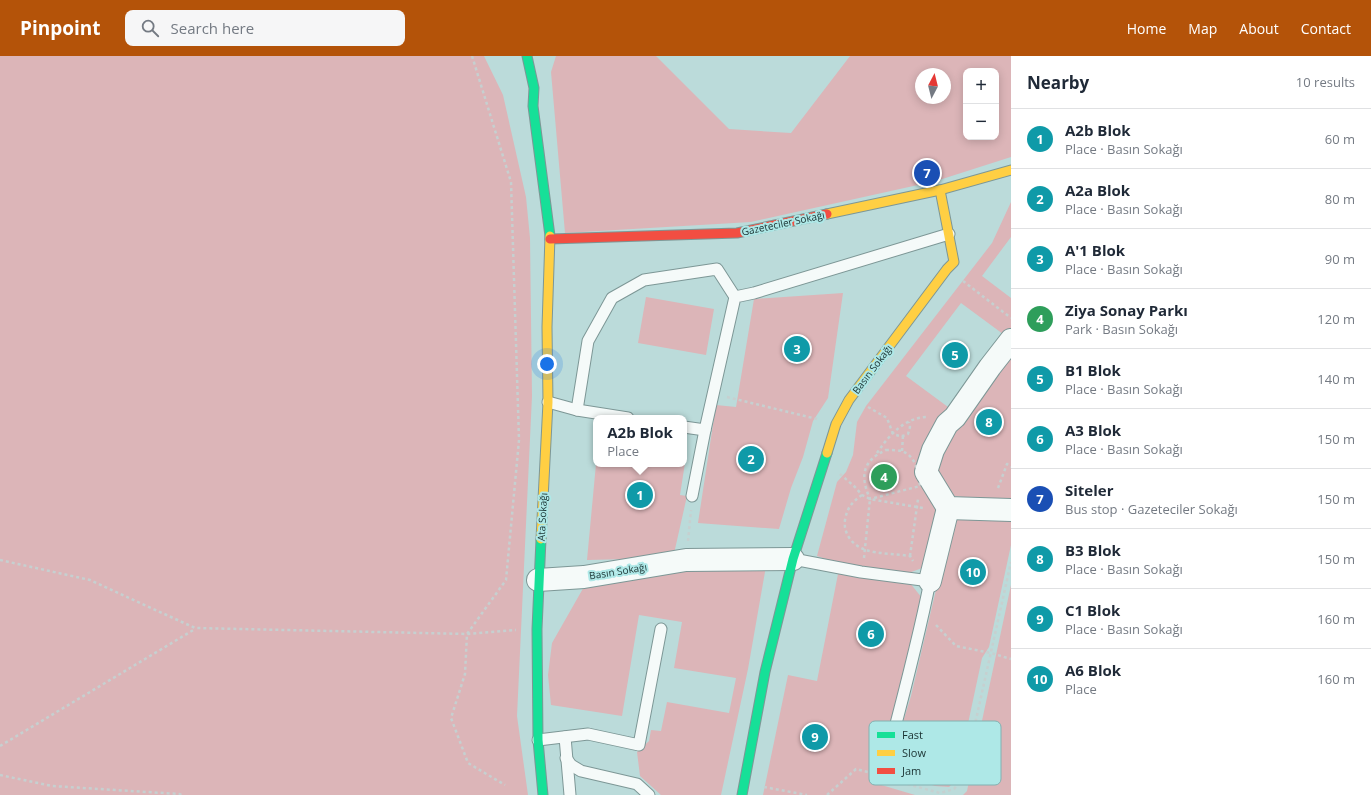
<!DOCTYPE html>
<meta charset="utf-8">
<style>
:root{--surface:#fff;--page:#f6f6f7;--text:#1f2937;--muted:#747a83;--line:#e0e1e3;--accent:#b45309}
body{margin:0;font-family:"Open Sans",sans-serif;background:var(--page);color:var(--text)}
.controls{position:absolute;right:12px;top:12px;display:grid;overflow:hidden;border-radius:8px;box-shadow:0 2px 10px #0003}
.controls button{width:36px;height:36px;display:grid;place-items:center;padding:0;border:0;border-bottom:1px solid var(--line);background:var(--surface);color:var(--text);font:20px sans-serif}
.compass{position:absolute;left:915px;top:12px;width:36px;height:36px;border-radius:50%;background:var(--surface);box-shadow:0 2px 10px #0003;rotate:7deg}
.you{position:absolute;left:547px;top:308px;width:14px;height:14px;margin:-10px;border:3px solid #fff;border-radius:50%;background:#1a73e8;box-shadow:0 0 0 6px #1a73e833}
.badge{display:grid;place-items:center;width:26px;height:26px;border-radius:50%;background:var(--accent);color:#fff;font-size:13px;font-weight:700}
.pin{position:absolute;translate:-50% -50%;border:2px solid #fff;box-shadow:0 1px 4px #0006}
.popup{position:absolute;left:593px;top:359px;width:94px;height:52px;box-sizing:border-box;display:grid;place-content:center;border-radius:8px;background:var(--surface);filter:drop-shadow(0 1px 3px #0005);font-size:13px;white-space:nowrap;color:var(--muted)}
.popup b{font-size:15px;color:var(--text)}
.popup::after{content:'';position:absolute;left:50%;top:100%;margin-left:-8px;border:8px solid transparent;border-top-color:var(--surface)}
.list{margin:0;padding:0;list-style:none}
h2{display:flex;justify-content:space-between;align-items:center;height:52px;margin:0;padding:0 16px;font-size:17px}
h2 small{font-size:13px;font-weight:400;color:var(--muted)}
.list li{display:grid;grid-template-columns:26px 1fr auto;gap:12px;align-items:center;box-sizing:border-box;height:60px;padding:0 16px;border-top:1px solid var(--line)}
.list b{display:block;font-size:15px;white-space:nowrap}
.list p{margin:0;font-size:13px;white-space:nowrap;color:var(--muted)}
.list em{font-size:13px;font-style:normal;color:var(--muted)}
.icon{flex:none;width:22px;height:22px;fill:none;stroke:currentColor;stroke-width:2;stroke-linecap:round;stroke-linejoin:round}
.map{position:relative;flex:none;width:1011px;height:739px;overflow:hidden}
header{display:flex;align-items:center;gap:24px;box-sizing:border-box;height:56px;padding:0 20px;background:var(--accent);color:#fff}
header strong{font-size:19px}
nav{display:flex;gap:22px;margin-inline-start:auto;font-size:14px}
.search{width:280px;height:36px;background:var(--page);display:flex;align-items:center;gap:10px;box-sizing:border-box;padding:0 14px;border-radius:8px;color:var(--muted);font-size:15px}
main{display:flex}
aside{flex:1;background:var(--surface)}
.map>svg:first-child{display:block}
.green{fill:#dcb5b8;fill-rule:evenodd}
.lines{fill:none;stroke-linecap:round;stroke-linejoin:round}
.lane-casing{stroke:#7d9796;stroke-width:13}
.street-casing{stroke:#7d9796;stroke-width:24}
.fast-casing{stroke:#7d9796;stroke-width:11}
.slow-casing{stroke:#7d9796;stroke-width:11}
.jam-casing{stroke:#7d9796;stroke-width:11}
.path{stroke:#c6d0d0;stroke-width:2.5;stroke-dasharray:3 3;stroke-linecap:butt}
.lane{stroke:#f5faf9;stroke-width:11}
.street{stroke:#f5faf9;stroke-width:22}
.fast{stroke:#16e098;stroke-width:9}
.slow{stroke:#ffcf43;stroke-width:9}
.jam{stroke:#f24e42;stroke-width:9}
.labels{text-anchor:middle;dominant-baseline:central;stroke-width:4;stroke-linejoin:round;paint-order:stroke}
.street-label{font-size:10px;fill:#1a3232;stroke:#aee8e7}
.key{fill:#aee8e7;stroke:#82b1b1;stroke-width:1}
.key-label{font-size:11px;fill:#1a3232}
</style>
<header>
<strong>Pinpoint</strong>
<div class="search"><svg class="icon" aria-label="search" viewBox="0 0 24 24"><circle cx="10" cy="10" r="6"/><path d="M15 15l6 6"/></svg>Search here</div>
<nav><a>Home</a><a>Map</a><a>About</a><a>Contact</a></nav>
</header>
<main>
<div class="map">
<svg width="1011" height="739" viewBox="0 0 1011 739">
<rect width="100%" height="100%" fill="#bbdbda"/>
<g class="green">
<path d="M0,0h484l19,39 23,102 4,41 2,158 -15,320 11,79h-528z"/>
<path d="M556,0h100l73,73 62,4 59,-77h161v101l-75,24 -185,41 -186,11 -14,-161zM966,15h30v66h-30zM921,18h24v24h-24z"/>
<path d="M1011,146v35l-29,39 29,22v39l-8,-3 -42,-31 -55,73 42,31 1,9 -17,20 8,77 -15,54 -22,8 -65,-12 -21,-7 20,-74 9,-10 7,-17 4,-33 9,-16 126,-163z"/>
<path d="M843,237l-15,105 -15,23 -10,36 -12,31 -12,41 -81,-6 18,-118 20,2 18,-108z"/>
<path d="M646,241l68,12 -8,46 -68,-12z"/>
<path d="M1005,300l6,3v140l-3,2 -56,-5 -16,-22 2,-24z"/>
<path d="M684,393l3,1 -7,45 7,1 -14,62 -86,2 9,-96h88z"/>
<path d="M955,461l56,3v25l-22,102 -7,11 -26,122 -7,7 -14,-1 -47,-15 23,-75 40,-170z"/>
<path d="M766,510l-18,103 -27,126h-60l-21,-19 -3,-24 12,-11 2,-11 10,1 6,-29 62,11 7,-35 -62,-10 8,-46 -43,-7 -17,101 -71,-11 -3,-30 4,-32 33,-58 95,-14z"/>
<path d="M838,518l72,9 12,15 -3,19 -41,167 37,11h-152l25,-120 29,6z"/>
<path d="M1011,529v210h-48l4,-4z"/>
</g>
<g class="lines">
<defs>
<g id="lane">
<path d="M548,346l29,8 51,8"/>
<path d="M577,354l11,-69 24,-43 32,-18 73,-11 18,28"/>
<path d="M684,371l21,3"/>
<path d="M692,440l13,-66 30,-133 19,-4 195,-59"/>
<path d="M793,503l68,13 69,9c-13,66 -31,131 -48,196"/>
<path d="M565,681l5,58"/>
<path d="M538,684l50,-6 51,11 22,-116"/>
<path d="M566,702l5,7 10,6 56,13 12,11"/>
</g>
<g id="street">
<path d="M1011,284l-21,27 -35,50 -8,7 -14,26 -7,22 22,36 63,2"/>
<path d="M538,524l46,-3 102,-17 107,-1"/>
<path d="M930,525l18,-73"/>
</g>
<g id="fast">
<path d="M527,0l7,32 -1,18 17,130"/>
<path d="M541,483l-4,90 1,111 5,55"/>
<path d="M742,739l23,-123 28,-113 34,-106"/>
</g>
<g id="slow">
<path d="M827,158l113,-24 71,-20"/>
<path d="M827,397l9,-29 13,-24 98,-131 7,-7 -14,-72"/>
<path d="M541,483l7,-137 -1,-75 3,-91"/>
</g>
<path id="jam" d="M550,183l187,-6 90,-19"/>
</defs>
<use href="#lane" class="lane-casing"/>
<use href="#street" class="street-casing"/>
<use href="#fast" class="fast-casing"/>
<use href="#slow" class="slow-casing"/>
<use href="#jam" class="jam-casing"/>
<g class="path">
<path d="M472,0l39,126 8,258 -13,140 -39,54 -2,40 -14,44 17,45 37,22"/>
<path d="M963,225l48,37"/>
<path d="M727,341l90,22"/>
<path d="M868,351l19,11 6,16c6,2 9,3 15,0l2,-7 -1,-5"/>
<path d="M886,394c4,0 11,0 16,1 15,6 16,22 18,35l-50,13c-10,-23 -8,-38 16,-49z"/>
<path d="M902,395l1,-15"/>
<path d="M877,397c12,-18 28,-36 51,-36"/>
<path d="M840,418l15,13 7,8 8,4 53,9"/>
<path d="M998,432l9,-24 4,3"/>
<path d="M862,439c-10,7 -15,13 -17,25 -2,14 8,26 21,30 12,4 31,4 44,6l3,5"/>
<path d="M688,485l3,-31"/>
<path d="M910,500l8,-57"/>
<path d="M864,502l6,-59"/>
<path d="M0,504l90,20 105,48 272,6 49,-4"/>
<path d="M936,569l20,21 35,7 20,6"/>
<path d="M0,690l195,-117"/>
<path d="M0,719l52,11 127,8 3,1"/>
<path d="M896,725l44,12 14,-4 9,-11 48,-216"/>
<path d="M764,731l43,8"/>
<path d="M827,739l29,-26 12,3"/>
</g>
<use href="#lane" class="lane"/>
<use href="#street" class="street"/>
<use href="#fast" class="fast"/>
<use href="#slow" class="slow"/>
<use href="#jam" class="jam"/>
</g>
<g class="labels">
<g class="street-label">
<text transform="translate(783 167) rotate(-12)">Gazeteciler Sokağı</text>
<text transform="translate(872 313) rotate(-53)">Basın Sokağı</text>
<text transform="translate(542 461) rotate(-87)">Ata Sokağı</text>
<text transform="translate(618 515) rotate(-9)">Basın Sokağı</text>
</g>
</g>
<rect x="869" y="665" width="132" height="64" rx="6" class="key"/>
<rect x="877" y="676" width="18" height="6" fill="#16e098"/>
<rect x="877" y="694" width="18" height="6" fill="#ffcf43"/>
<rect x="877" y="712" width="18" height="6" fill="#f24e42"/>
<g class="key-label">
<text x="902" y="683">Fast</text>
<text x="902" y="701">Slow</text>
<text x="902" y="719">Jam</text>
</g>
</svg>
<div class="controls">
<button>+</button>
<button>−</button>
</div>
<svg class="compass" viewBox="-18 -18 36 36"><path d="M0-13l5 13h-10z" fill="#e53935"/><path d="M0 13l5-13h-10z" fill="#747a83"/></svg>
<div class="you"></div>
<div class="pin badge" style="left:640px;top:439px;background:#0f9aa8">1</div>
<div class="popup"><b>A2b Blok</b>Place</div>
<div class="pin badge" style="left:751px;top:403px;background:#0f9aa8">2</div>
<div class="pin badge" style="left:797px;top:293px;background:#0f9aa8">3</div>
<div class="pin badge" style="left:884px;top:421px;background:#2e9e5b">4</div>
<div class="pin badge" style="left:955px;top:299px;background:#0f9aa8">5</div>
<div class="pin badge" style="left:871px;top:578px;background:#0f9aa8">6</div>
<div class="pin badge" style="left:927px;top:117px;background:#1a4fb4">7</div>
<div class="pin badge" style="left:989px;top:366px;background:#0f9aa8">8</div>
<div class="pin badge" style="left:815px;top:681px;background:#0f9aa8">9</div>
<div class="pin badge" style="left:973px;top:516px;background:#0f9aa8">10</div>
</div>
<aside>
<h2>Nearby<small>10 results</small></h2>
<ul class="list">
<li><span class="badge" style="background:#0f9aa8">1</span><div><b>A2b Blok</b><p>Place · Basın Sokağı</p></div><em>60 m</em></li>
<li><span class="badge" style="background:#0f9aa8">2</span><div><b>A2a Blok</b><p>Place · Basın Sokağı</p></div><em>80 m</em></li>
<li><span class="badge" style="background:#0f9aa8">3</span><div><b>A'1 Blok</b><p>Place · Basın Sokağı</p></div><em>90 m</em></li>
<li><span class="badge" style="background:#2e9e5b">4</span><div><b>Ziya Sonay Parkı</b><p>Park · Basın Sokağı</p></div><em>120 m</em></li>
<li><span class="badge" style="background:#0f9aa8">5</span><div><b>B1 Blok</b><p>Place · Basın Sokağı</p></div><em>140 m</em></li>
<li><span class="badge" style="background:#0f9aa8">6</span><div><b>A3 Blok</b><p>Place · Basın Sokağı</p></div><em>150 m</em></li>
<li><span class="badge" style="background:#1a4fb4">7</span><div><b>Siteler</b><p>Bus stop · Gazeteciler Sokağı</p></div><em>150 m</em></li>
<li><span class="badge" style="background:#0f9aa8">8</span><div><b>B3 Blok</b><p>Place · Basın Sokağı</p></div><em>150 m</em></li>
<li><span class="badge" style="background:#0f9aa8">9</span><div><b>C1 Blok</b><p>Place · Basın Sokağı</p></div><em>160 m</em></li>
<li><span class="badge" style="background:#0f9aa8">10</span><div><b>A6 Blok</b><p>Place</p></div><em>160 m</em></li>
</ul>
</aside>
</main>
